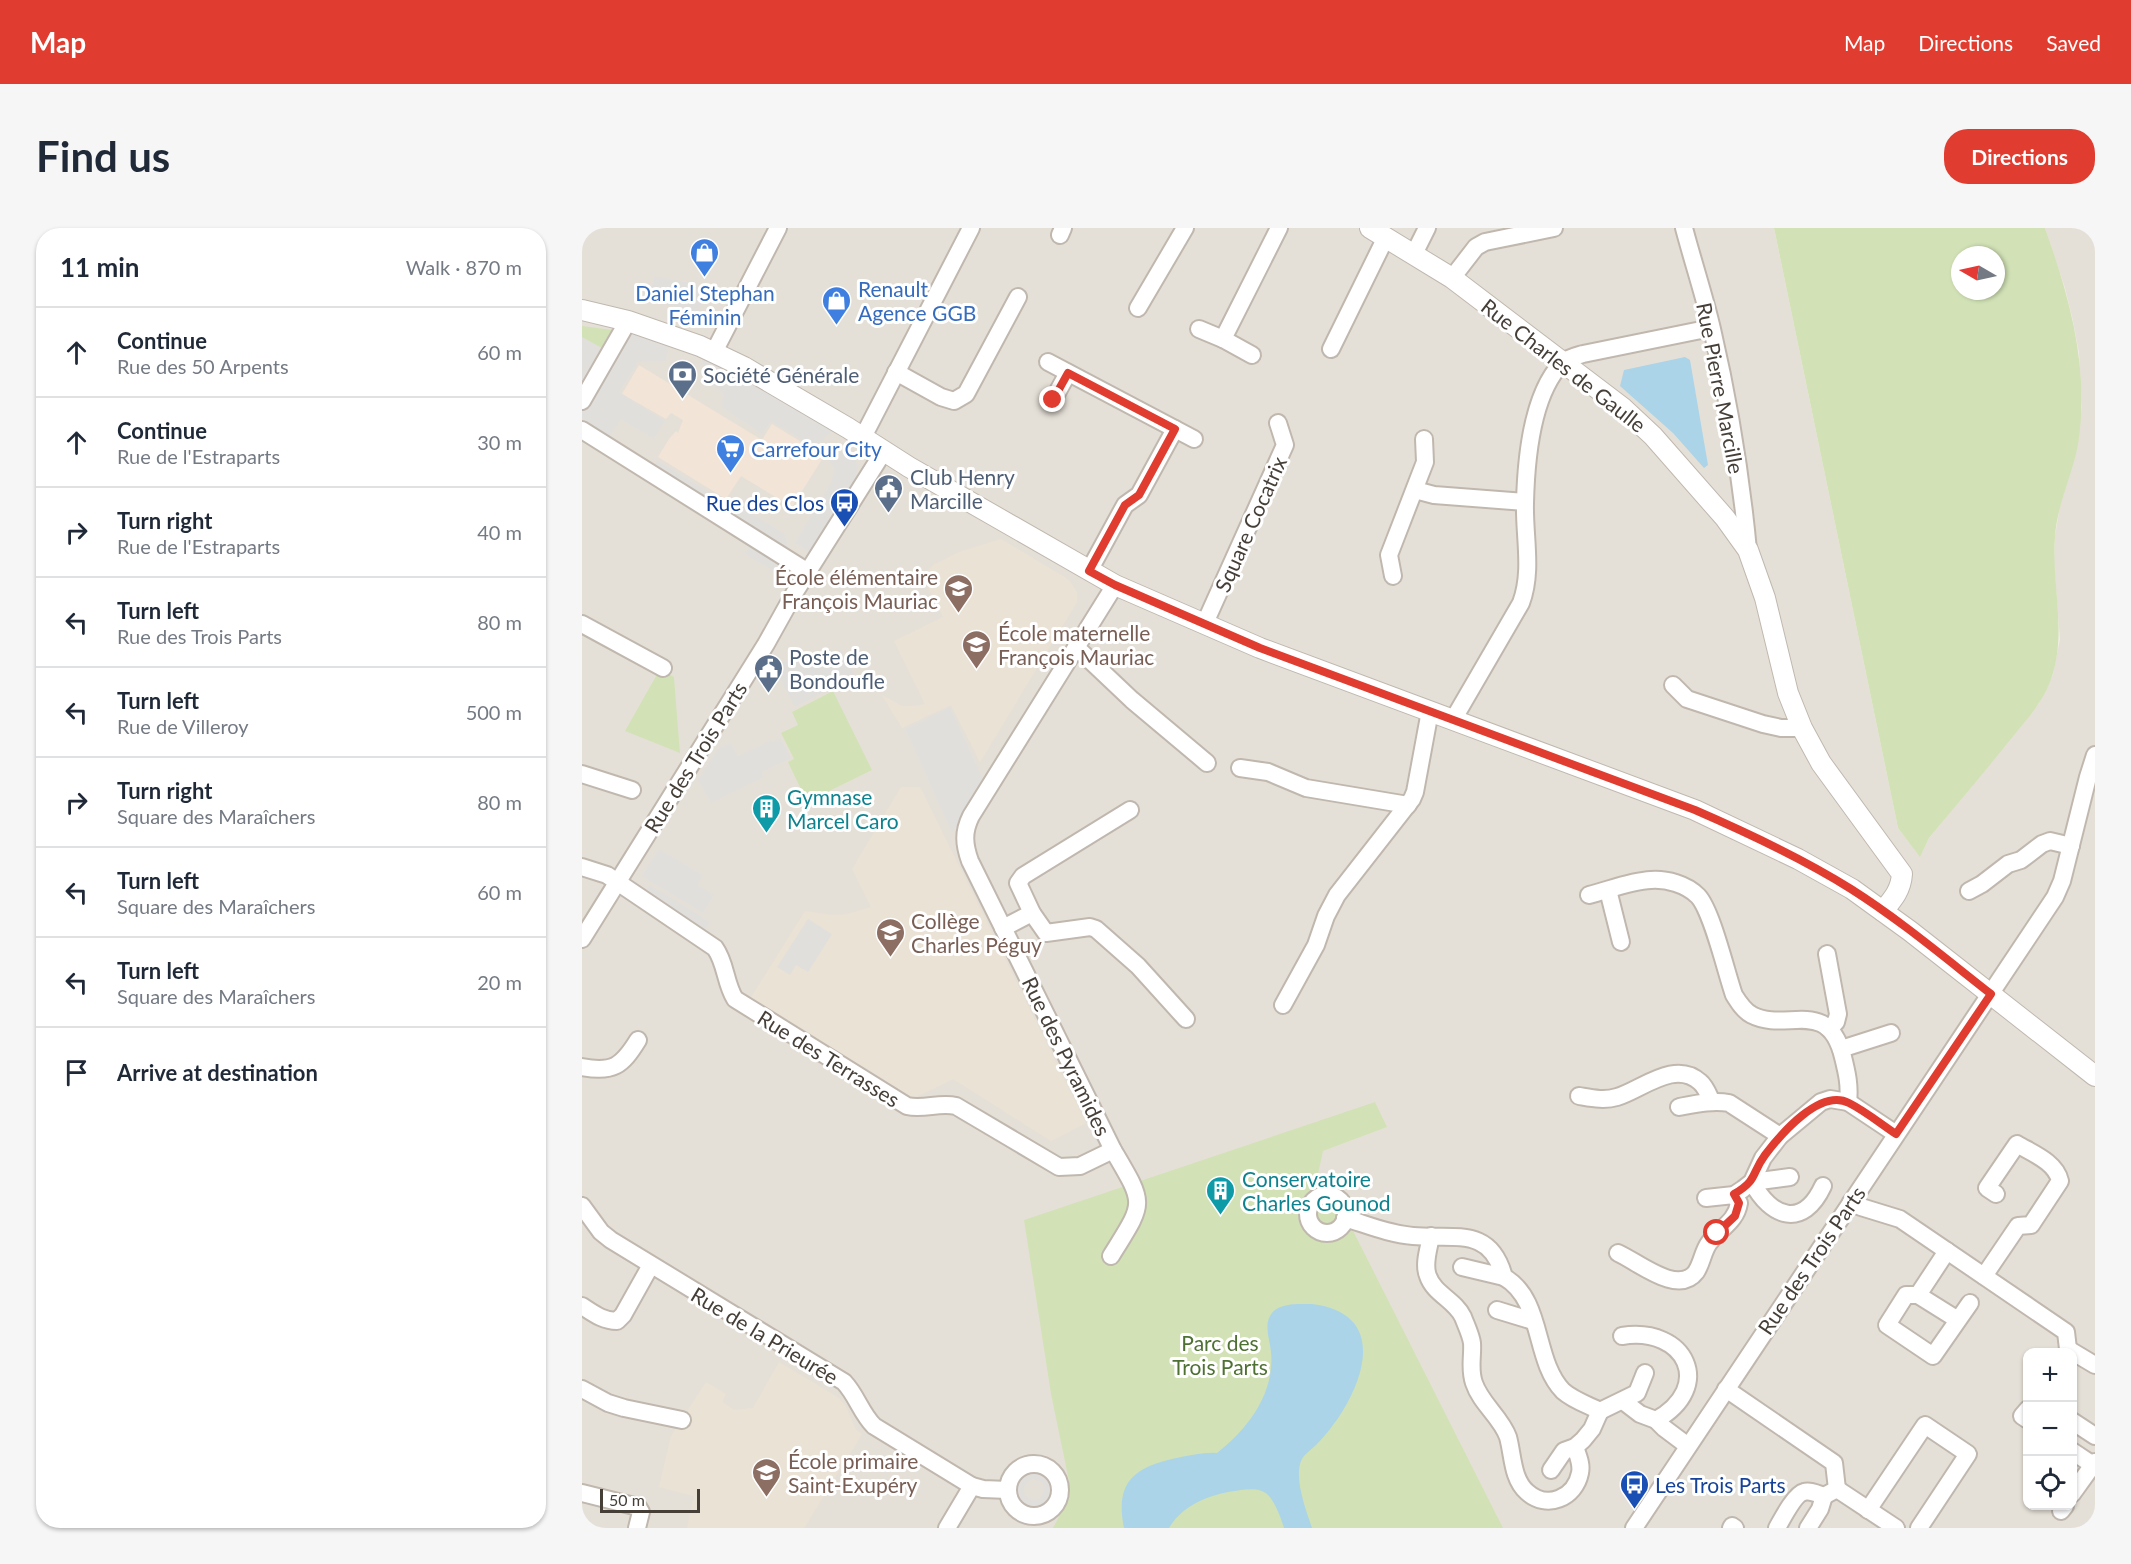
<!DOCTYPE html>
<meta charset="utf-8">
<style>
:root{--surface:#fff;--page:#f6f6f7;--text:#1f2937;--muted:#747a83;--line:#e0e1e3;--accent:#e13c30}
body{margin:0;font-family:Lato,sans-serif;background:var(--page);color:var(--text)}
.controls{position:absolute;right:18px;bottom:18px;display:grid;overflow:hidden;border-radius:12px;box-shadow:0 2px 4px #0004}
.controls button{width:54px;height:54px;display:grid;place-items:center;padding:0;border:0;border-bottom:2px solid var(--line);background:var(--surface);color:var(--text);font:30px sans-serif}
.compass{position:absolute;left:1369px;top:18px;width:54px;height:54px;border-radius:50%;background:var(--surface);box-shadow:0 2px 4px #0004;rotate:279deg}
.scale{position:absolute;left:18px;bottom:15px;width:100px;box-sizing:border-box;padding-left:6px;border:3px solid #453f38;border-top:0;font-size:16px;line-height:21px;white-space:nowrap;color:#453f38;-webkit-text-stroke:4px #fff;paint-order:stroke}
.stop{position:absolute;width:18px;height:18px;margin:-14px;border:4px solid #e13c30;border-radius:50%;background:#fff}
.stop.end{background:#e13c30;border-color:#fff;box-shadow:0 2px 6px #0008}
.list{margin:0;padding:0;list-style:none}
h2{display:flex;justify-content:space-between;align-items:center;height:78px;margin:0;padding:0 24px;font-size:26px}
h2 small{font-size:20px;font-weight:400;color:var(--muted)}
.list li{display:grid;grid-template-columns:39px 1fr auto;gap:18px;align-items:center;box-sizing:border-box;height:90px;padding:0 24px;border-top:2px solid var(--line)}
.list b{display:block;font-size:22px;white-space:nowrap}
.list p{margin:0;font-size:20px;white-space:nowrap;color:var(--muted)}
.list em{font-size:20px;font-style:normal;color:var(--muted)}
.icon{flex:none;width:33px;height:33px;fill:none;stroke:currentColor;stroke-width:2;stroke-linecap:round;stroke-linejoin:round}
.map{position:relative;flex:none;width:1513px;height:1300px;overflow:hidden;border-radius:24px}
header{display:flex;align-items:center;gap:36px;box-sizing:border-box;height:84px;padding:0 30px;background:var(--accent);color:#fff}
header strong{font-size:28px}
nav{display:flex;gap:33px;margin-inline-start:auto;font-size:21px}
.intro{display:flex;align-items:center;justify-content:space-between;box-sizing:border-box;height:144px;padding:0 36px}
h1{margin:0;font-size:42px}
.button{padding:15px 27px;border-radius:24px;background:var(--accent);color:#fff;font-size:21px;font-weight:700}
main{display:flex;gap:36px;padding:0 36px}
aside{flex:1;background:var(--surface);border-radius:24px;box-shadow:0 2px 4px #0004}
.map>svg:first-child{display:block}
.residential{fill:#e5e0d7;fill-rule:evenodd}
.commercial{fill:#f2e4d6}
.education{fill:#eae2d4}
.green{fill:#d2e2b6;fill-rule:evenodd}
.parking{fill:#e1dfdc;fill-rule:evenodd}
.water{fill:#abd4e8}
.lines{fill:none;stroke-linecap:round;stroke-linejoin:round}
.minor-casing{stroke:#c0b8af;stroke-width:20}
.tertiary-casing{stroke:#c0b8af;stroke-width:22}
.minor{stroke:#fff;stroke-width:16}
.tertiary{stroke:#fff;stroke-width:20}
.route{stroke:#e13c30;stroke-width:8}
.labels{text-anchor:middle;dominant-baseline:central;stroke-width:6;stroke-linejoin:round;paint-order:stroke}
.shop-label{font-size:21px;fill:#366cbe;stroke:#fff;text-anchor:start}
.street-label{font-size:21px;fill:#453f38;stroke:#fff}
.service-label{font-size:21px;fill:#4e5e75;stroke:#fff;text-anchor:start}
.transit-label{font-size:21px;fill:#164399;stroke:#fff;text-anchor:end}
.education-label{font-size:21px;fill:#785e54;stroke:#fff;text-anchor:start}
.culture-label{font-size:21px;fill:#0d838f;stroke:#fff;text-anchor:start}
.park-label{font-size:21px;fill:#4e7032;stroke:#fff}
</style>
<header>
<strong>Map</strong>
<nav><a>Map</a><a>Directions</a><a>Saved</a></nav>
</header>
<div class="intro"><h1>Find us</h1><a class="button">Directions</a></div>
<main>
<aside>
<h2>11 min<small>Walk · 870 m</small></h2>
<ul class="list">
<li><svg class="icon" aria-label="ahead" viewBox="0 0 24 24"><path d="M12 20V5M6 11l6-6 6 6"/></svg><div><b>Continue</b><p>Rue des 50 Arpents</p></div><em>60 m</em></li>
<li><svg class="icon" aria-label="ahead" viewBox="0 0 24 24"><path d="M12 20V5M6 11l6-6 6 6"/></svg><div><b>Continue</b><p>Rue de l'Estraparts</p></div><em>30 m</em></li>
<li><svg class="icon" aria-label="right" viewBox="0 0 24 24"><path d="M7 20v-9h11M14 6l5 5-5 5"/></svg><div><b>Turn right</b><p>Rue de l'Estraparts</p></div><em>40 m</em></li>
<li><svg class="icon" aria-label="left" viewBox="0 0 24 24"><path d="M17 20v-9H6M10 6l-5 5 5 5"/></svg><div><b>Turn left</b><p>Rue des Trois Parts</p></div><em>80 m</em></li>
<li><svg class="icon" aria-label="left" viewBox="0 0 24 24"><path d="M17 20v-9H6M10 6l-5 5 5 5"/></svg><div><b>Turn left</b><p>Rue de Villeroy</p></div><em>500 m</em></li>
<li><svg class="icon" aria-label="right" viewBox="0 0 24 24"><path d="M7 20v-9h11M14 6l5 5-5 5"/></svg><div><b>Turn right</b><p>Square des Maraîchers</p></div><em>80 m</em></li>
<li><svg class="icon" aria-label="left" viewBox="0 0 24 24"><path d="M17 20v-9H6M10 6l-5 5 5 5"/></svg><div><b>Turn left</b><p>Square des Maraîchers</p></div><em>60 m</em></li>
<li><svg class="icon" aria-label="left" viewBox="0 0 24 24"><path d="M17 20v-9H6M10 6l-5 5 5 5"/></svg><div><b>Turn left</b><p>Square des Maraîchers</p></div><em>20 m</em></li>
<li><svg class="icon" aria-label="arrive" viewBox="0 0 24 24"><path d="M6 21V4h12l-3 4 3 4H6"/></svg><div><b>Arrive at destination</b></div></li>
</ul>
</aside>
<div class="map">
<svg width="1513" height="1300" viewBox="0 0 1513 1300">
<rect width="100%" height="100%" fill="#f2eee8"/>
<path class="residential" d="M0,0h1192l124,600 22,28 9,-18 110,-135 14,-29 7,-35 -6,-76 1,-27 5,-31 17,-57 5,-42 -3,-53 -6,-32 -8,-33 -20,-60h50v1300h-1513zM1446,1124h44v154h-44z"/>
<path class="commercial" d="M57,137l123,75 10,-16 52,32 -32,51 -51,-31 -15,23 -68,-42 11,-18 7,-8 2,2 5,-13 -12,-7 -5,6 -44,-25z"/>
<g class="education">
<path d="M419,311l68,41 8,12v10l-97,160 -29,-57 -49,23 -20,-33 20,11h11l12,-2 -31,-63 49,-24 -16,-31 -2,-7 2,-8 8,-7 24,-12z"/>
<path d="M319,559h19l166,336 -35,18 -98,-62 -41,20 -162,-100 55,-88 26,4 16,-1 24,-7 -19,-38z"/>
<path d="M197,1134l60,36 6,7 11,25 6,4 -58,94h-117l7,-32 -35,-9 12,-51 35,-54 20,12 -4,8 12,8 19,-2z"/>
</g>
<g class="green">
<path d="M1192,0h271c25,70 45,142 33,217 -6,31 -21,60 -23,92 -4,51 15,103 -8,152 -9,19 -24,35 -37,51 -26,33 -54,65 -81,98l-9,19 -22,-29zM1378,27h36v36h-36z"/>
<path d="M0,98l30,4 -30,49z"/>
<path d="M78,441l14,8 6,76 -55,-22z"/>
<path d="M251,463l39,79 -65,32 -19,-40 6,-3 -13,-26 17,-8 -6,-13z"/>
<path d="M793,874l12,25 -64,24 -6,28 14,8 172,341h-450l15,-29 1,-18 -18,-87 -27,-174z"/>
</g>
<g class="parking">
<path d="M72,48l51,10 -6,28 -50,-15z"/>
<path d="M45,102l43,11 -4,20 -28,1 -19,30 46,29 -11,18 -33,-20 -12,18 -27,-17v-15z"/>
<path d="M0,109l20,11 -20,32z"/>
<path d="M118,125l12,7 121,71 -19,16 -43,-26 -9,13 -41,-27 3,-13 -13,-10 -7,-15z"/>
<path d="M262,221l9,5 5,13 -3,14 -44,72 -16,-10 37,-62 2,-13 -5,-7z"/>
<path d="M75,232l69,43 13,2 47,30 2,16 -15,20 -28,-17 5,-8 -106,-67z"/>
<path d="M220,420l9,17 30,-16 14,26 -60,32 -20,-38z"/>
<path d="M368,479l35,76 -33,50 -47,-104z"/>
<path d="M198,510l11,20 -29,14 2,5 -53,26 -13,-23 20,-31 13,-6 7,13 33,-16 2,2z"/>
<path d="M77,621l44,26 -5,10 16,10 -11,18 -61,-37z"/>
<path d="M68,657l60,37 -10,15 -59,-38z"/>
<path d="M226,691l24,15 -24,38 -12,-7 -6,10 -13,-8z"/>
<path d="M449,1239l14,3 8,10 2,7 -3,13 -10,9 -7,1 -13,-3 -5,-4 -5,-12v-7l7,-12zM452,1251l9,4 1,9 -5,7 -5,1 -9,-4 -1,-9 6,-7z"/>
</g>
<g class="water">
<path d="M1103,129l5,3 18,105 -4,3 -31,-35 -53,-47 4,-16z"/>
<path d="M730,1076c67,8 58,63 30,108 -7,11 -16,23 -25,32 -6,6 -13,10 -16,17 -7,18 5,49 11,67h-28c-3,-10 -9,-26 -16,-33 -7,-7 -18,-6 -27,-5 -27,3 -57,13 -72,38h-45c-10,-49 13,-62 57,-71 12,-2 23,-5 36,-4 31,-24 58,-60 54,-101 -1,-12 -7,-25 -1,-36 7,-14 29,-12 42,-12z"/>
</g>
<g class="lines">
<defs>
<g id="minor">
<path d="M1102,0c9,34 20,67 28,101 17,73 29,147 36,221"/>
<path d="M478,7l3,-7"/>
<path d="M832,26l13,-26"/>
<path d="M870,50l24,-31 9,-5 69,-14"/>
<path d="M556,80l47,-80"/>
<path d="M617,101l24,10 29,16"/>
<path d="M641,111l56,-111"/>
<path d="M749,121l55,-112"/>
<path d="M132,124l64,-124"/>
<path d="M466,134l146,77"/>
<path d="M314,144l45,25 13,4 12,-7 52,-97"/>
<path d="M471,172l15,-27"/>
<path d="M0,173l46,-80"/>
<path d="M0,202l226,142"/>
<path d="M281,209l108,-209"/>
<path d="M833,262l19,5 91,7"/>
<path d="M507,343l36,-66 14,-10 36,-66"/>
<path d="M811,348l-4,-21 36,-93 -1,-23"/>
<path d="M623,395l80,-178 -7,-22"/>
<path d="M0,396l81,44"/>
<path d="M494,419l56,53 75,63"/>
<path d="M1091,457l14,14 76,25 18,4h21"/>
<path d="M871,492l68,-117c12,-32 3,-67 4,-100 1,-42 6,-108 37,-140 5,-5 14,-7 21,-9l128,-26"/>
<path d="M658,540l28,4 38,16 102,17"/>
<path d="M0,546l50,16"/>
<path d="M548,582l-107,66 -5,7 14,30 14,20 44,-6 6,2 42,37 48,53"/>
<path d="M0,639l25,8 108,73c11,15 10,35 20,51l172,107c17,4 32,-4 49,0l103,61 21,-1 33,-16"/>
<path d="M1026,662l13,52"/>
<path d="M1387,663l13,-7 26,-20 13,-4 21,-16 8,-3 21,5"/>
<path d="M1007,667c20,-5 41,-14 62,-15 16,-1 35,4 47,16 14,15 28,76 36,99 5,8 10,16 18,20 34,18 76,-19 91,42 4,16 7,29 5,45"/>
<path d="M421,700l29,-15"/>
<path d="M0,711l184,-295 29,-52 89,-141"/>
<path d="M1245,726l11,60 -2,8 -8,6"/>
<path d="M701,777l33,-60 10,-29 11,-21 75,-96 3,-7 15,-81"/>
<path d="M1259,821l50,-16"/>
<path d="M0,839c31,6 40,-1 56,-27"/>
<path d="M997,868c12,2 25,5 38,1 24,-7 58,-38 83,-15 6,5 9,14 12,20"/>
<path d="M1097,879c16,-3 34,-7 50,-4l51,33"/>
<path d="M1208,949l-38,5c19,36 51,47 71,4"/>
<circle cx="745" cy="986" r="19"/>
<path d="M1124,970l28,-3 9,-6 9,-7 11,-24 17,-22 41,-34 9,-3 18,3 48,32"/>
<path d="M1269,974l10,5 39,12 166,113 2,17"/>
<path d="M0,978l19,26 10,8 233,142c13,14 17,31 30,44l98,60 11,3 25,1"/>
<path d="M763,990c23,7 44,16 68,18 41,4 77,-11 91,41 40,23 29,83 59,114 10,9 25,14 37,20l37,-18 8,-20"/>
<path d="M849,1008c-2,12 -8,28 -3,40 6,18 27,24 35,41 3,8 8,18 9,26 1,14 -3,26 2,40 7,21 27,34 34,54 5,18 4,42 19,55 20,18 48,6 53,-19 2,-9 -2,-17 -5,-26"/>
<path d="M1036,1025c20,9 60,43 78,19 6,-9 7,-21 13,-29 11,-15 27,-21 30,-40l-5,-8"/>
<path d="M529,1028c34,-55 35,-50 2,-106l-143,-289c-6,-17 -7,-29 1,-45l144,-231"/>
<path d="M880,1039l42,10"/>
<path d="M1402,1048l34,-50 13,-1 29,-44c-4,-19 -28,-28 -43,-37l-30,44 9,6"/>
<path d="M1336,1067l29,-44"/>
<path d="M0,1078c11,7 21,15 35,15l6,-6 28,-50"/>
<path d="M915,1082l36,11"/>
<path d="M1376,1092l-40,-25h-12l-19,30 46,31 37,-53"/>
<path d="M1040,1108c64,-10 93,51 34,84"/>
<path d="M1486,1121l27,16"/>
<path d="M0,1161l26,14 16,5 58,12"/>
<path d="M1144,1161l108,74 3,26"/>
<path d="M1041,1173l17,13 16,6 8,8 24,18"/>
<path d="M1446,1181l-6,7 6,4"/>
<path d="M1490,1193l23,15"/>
<path d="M1490,1223l21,14"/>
<circle cx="452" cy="1262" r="26"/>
<path d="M969,1242l13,-19 11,-4 8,-7 9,-11 8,-18"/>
<path d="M1255,1261l59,39"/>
<path d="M0,1265l56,14 3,5 -4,16"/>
<path d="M1490,1266l23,-32"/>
<path d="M1286,1282l57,-85 43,29 -49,74"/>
<path d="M1479,1283l4,-5"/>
<path d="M365,1300l25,-42"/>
<path d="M1052,1300l421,-631 7,-16 26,-104 7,-22"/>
<path d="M1149,1300l1,-2 3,2"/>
<path d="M1195,1300c5,-9 18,-34 27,-36 6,-2 14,2 20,4l13,-7"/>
<path d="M1226,1300l12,-19 4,-13"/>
</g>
<g id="tertiary">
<path d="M788,0l82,50 171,130 30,28 72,82 23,32 17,48 23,95 14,35 19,35 81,111c-1,16 -9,25 -19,37"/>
<path d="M0,82l46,11 72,25 44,21 104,61 61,39 206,118 145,63 435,162 103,49 54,30 58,42 185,145"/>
</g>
</defs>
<use href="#minor" class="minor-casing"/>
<use href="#tertiary" class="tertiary-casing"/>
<use href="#minor" class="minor"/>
<use href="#tertiary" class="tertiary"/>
</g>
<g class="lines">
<path class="route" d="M471,172l15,-27 107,56 -36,66 -14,10 -36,66 26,14 145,63 435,162c53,23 107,48 156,79 49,31 94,69 140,105l-95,140c-15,-10 -31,-23 -47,-31 -29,-15 -68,31 -84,52 -14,19 -7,25 -31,39l5,9 -4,13 -18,17"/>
</g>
<defs>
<symbol id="shop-pin" viewBox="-11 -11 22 30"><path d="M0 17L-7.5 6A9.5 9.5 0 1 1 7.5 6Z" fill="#3f7fe0" stroke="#fff"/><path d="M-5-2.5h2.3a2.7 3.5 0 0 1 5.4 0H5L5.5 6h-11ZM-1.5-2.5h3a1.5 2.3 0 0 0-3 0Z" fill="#fff"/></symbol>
<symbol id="bank-pin" viewBox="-11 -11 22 30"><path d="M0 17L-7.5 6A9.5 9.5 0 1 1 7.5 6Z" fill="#5c6f8a" stroke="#fff"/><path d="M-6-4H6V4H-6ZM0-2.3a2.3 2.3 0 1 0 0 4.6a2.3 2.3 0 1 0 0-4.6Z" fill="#fff"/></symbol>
<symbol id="supermarket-pin" viewBox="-11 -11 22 30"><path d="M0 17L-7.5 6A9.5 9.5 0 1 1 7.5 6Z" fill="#3f7fe0" stroke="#fff"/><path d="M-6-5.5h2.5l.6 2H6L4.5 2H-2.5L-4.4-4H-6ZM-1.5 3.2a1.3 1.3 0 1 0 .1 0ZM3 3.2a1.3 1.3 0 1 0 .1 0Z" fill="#fff"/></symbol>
<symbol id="civic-pin" viewBox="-11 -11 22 30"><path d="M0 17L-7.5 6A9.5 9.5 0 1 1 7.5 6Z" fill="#5c6f8a" stroke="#fff"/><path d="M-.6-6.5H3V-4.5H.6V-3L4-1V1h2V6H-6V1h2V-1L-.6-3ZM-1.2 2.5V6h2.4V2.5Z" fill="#fff"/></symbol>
<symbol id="bus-pin" viewBox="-11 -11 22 30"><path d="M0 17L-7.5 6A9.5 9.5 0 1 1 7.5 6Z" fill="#1a4fb4" stroke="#fff"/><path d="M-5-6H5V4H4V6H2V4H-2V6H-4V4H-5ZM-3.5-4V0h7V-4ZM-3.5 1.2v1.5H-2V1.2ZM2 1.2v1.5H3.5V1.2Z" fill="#fff"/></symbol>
<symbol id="school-pin" viewBox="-11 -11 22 30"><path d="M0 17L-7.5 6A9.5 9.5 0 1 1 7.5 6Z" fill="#8d6e63" stroke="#fff"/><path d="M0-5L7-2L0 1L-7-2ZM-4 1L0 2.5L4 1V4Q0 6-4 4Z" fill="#fff"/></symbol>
<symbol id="building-pin" viewBox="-11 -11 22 30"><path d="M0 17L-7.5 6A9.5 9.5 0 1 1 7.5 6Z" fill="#0f9aa8" stroke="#fff"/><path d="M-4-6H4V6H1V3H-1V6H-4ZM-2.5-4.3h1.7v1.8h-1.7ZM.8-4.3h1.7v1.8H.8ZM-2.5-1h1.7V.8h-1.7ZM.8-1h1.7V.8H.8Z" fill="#fff"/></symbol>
</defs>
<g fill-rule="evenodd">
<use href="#shop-pin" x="106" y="8" width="33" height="45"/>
<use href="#shop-pin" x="238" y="56" width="33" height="45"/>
<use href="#bank-pin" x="84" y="130" width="33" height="45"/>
<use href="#supermarket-pin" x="132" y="204" width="33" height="45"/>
<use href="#civic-pin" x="290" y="244" width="33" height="45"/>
<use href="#bus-pin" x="246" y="258" width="33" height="45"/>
<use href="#school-pin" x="360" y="344" width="33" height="45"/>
<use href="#school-pin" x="378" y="400" width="33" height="45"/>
<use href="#civic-pin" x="170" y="424" width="33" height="45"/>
<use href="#building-pin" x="168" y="564" width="33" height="45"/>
<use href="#school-pin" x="292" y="688" width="33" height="45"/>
<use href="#building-pin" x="622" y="946" width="33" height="45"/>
<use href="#school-pin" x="168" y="1228" width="33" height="45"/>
<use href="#bus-pin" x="1036" y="1240" width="33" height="45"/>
</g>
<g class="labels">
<g class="shop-label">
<text x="276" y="60">Renault<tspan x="276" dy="24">Agence GGB</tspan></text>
<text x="123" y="64" text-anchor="middle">Daniel Stephan<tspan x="123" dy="24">Féminin</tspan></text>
<text x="169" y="220">Carrefour City</text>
</g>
<g class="street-label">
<text transform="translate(982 137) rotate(38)">Rue Charles de Gaulle</text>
<text transform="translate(1139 160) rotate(79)">Rue Pierre Marcille</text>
<text transform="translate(668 296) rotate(-66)">Square Cocatrix</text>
<text transform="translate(113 529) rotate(-58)">Rue des Trois Parts</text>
<text transform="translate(485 828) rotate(64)">Rue des Pyramides</text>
<text transform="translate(247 830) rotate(32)">Rue des Terrasses</text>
<text transform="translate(1229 1032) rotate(-56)">Rue des Trois Parts</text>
<text transform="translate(183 1107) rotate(31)">Rue de la Prieurée</text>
</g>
<g class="service-label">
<text x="121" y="146">Société Générale</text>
<text x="328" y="248">Club Henry<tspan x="328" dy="24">Marcille</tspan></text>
<text x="207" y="428">Poste de<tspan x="207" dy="24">Bondoufle</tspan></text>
</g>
<g class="transit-label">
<text x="242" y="274">Rue des Clos</text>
<text x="1073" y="1256" text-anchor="start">Les Trois Parts</text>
</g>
<g class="education-label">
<text x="356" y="348" text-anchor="end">École élémentaire<tspan x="356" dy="24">François Mauriac</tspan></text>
<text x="416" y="404">École maternelle<tspan x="416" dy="24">François Mauriac</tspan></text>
<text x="329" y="692">Collège<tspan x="329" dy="24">Charles Péguy</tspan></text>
<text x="206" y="1232">École primaire<tspan x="206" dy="24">Saint-Exupéry</tspan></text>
</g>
<g class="culture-label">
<text x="205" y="568">Gymnase<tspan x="205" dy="24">Marcel Caro</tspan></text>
<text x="660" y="950">Conservatoire<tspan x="660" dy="24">Charles Gounod</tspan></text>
</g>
<g class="park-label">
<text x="638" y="1114">Parc des<tspan x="638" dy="24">Trois Parts</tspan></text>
</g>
</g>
</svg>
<div class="controls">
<button>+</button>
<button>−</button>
<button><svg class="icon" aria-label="locate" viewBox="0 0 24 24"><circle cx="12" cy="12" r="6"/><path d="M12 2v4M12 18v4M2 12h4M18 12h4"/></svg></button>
</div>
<svg class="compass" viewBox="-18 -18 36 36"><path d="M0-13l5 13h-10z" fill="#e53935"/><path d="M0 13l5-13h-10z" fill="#747a83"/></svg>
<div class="scale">50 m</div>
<div class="stop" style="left:1135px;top:1005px"></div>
<div class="stop end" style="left:471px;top:172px"></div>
</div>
</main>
